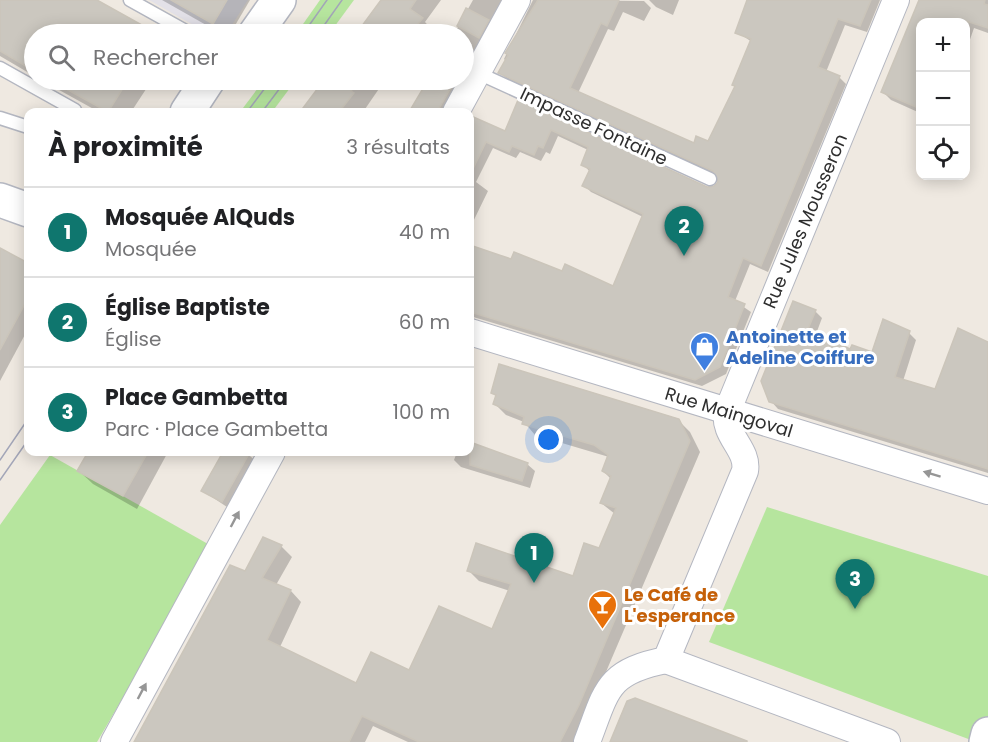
<!DOCTYPE html>
<html lang="fr">
<meta charset="utf-8">
<style>
:root{--surface:#fff;--page:#f2f2f2;--text:#202124;--muted:#757577;--line:#e0e0e0;--accent:#0f766e}
body{margin:0;font-family:Poppins,sans-serif;background:var(--page);color:var(--text)}
.controls{position:absolute;right:18px;top:18px;display:grid;overflow:hidden;border-radius:12px;box-shadow:0 3px 15px #0003}
.controls button{width:54px;height:54px;display:grid;place-items:center;padding:0;border:0;border-bottom:2px solid var(--line);background:var(--surface);color:var(--text);font:30px sans-serif}
.you{position:absolute;left:549px;top:440px;width:21px;height:21px;margin:-15px;border:4px solid #fff;border-radius:50%;background:#1a73e8;box-shadow:0 0 0 9px #1a73e833}
.badge{display:grid;place-items:center;width:39px;height:39px;border-radius:50%;background:var(--accent);color:#fff;font-size:20px;font-weight:700}
.pin{position:absolute;translate:-50% -50px;filter:drop-shadow(0 2px 3px #0008)}
.pin::after{content:'';position:absolute;top:32px;width:21px;height:18px;background:inherit;clip-path:polygon(0 0,100% 0,50% 100%)}
.list{margin:0;padding:0;list-style:none}
h2{display:flex;justify-content:space-between;align-items:center;height:78px;margin:0;padding:0 24px;font-size:26px}
h2 small{font-size:20px;font-weight:400;color:var(--muted)}
.list li{display:grid;grid-template-columns:39px 1fr auto;gap:18px;align-items:center;box-sizing:border-box;height:90px;padding:0 24px;border-top:2px solid var(--line)}
.list b{display:block;font-size:22px;white-space:nowrap}
.list p{margin:0;font-size:20px;white-space:nowrap;color:var(--muted)}
.list em{font-size:20px;font-style:normal;color:var(--muted)}
.icon{flex:none;width:33px;height:33px;fill:none;stroke:currentColor;stroke-width:2;stroke-linecap:round;stroke-linejoin:round}
.map{position:relative;flex:none;width:988px;height:742px;overflow:hidden}
.search{position:absolute;background:var(--surface);box-shadow:0 3px 15px #0003;left:24px;top:24px;width:450px;height:66px;display:flex;align-items:center;gap:15px;box-sizing:border-box;padding:0 21px;border-radius:33px;color:var(--muted);font-size:22px}
.panel{position:absolute;background:var(--surface);box-shadow:0 3px 15px #0003;left:24px;top:108px;width:450px;height:348px;border-radius:12px}
.map>svg:first-child{display:block}
.industrial{fill:#e3e1e8}
.green{fill:#b6e59e}
.shadow{fill:#0003}
.building{fill:#cbc7bf;stroke:#cbc5ba;stroke-width:1.5}
.lines{fill:none;stroke-linecap:round;stroke-linejoin:round}
.lane-casing{stroke:#b4b7c1;stroke-width:15}
.street-casing{stroke:#b4b7c1;stroke-width:28}
.secondary-casing{stroke:#b4b7c1;stroke-width:36}
.lane{stroke:#fff;stroke-width:12}
.street{stroke:#fff;stroke-width:26}
.secondary{stroke:#fff;stroke-width:33}
.tram{stroke:#a3a6b8;stroke-width:1.5}
.oneway{fill:#969696}
.labels{text-anchor:middle;dominant-baseline:central;stroke-width:6;stroke-linejoin:round;paint-order:stroke}
.street-label{font-size:18px;fill:#2e2e2e;stroke:#fff}
.shop-label{font-size:18px;font-weight:bold;fill:#366cbe;stroke:#fff;text-anchor:start}
.food-label{font-size:18px;font-weight:bold;fill:#c56008;stroke:#fff;text-anchor:start}
</style>
<div class="map">
<svg width="988" height="742" viewBox="0 0 988 742">
<rect width="100%" height="100%" fill="#efe9e1"/>
<path class="industrial" d="M149,0h99l-22,34h-17z"/>
<g class="green">
<path d="M320,0h34l-25,34h-33z"/>
<path d="M264,80h32l-24,32h-32z"/>
<path d="M50,455l158,89 -35,68 -76,130h-97v-217z"/>
<path d="M767,507l221,69v166l-17,-2 -262,-98z"/>
</g>
<g class="shadow">
<path d="M0,0h94l61,34h-121v42l-34,-20z"/>
<path d="M162,0h88l-20,34h-8z"/>
<path d="M383,0h58l-16,22 11,12h-78z"/>
<path d="M473,0h37l-62,112h-37l18,-32h35v-46h-10z"/>
<path d="M533,0l111,1 7,7 -7,13 -21,-9 -9,19 -6,-2 -30,64 116,52 15,-2 27,-56 -2,-2 18,-43 -15,-10 36,-32h107l-13,32 -22,-7 -19,47 13,5 7,7 -78,188 -18,-8 -15,37 16,11 -25,62 -24,12 -232,-70v-69l144,41 29,-71 -52,-25 -7,-7 6,-13 -7,-8 5,-14 -30,-14 -8,18 -4,-2 -5,9 -21,-9 -4,6 -23,-10 -17,34 12,9 -18,37v-96l6,-12 29,13 13,-31 188,86 9,-1 4,-5 -2,-6 -209,-96 -7,-7 6,-11 -3,-3z"/>
<path d="M649,0h30l-6,15 -17,-8z"/>
<path d="M921,0h67v33l-14,-5 -8,23v-29h-46v91l-29,-13 -8,-8z"/>
<path d="M41,80h111l-21,32h-32z"/>
<path d="M326,80h59l-22,32h-61z"/>
<path d="M0,250l28,15v64l-28,52z"/>
<path d="M815,311l7,7 -6,16 34,17 23,2 36,-20 7,7 -13,41 33,9 52,-47v130l-210,-64 -7,-8z"/>
<path d="M493,393l186,28 11,11 10,20 -124,290h-168l-35,-16 -8,16h-215l96,-169 35,-27 11,11 -16,28 15,6 10,11 -21,45 76,38 54,-13 83,-41 17,-40 -31,-10 -11,-11 106,8 26,-28 15,-36 -14,-11 10,-24 -8,-8 6,-14 -74,-22 -11,-13 -18,-7 -11,-11 2,-7z"/>
<path d="M470,443l57,21 8,7 -5,17 -69,-21 -7,-7 3,-8h13z"/>
<path d="M90,452h78l-31,57 -44,-25 -14,-13z"/>
<path d="M224,452h21l11,9 -26,48 -27,-18z"/>
</g>
<g class="building">
<path d="M0,0h97l61,34h-124v37l-34,-20z"/>
<path d="M171,0h56l-14,24z"/>
<path d="M381,0h35l-6,9 13,9 -13,16h-54z"/>
<path d="M538,0h81l-12,26 -6,-3 -31,65 124,55 2,-7 12,5 27,-55 -3,-1 19,-46 -16,-6 12,-33h124l-11,26 -22,-7 -20,48 22,9 -79,190 -18,-8 -15,39 17,7 -25,63 -25,13 -225,-68v-67l41,14 3,-7 48,19 3,-7 48,22 30,-72 -61,-28 8,-17 -9,-4 7,-18 -37,-17 -8,18 -5,-2 -4,9 -22,-9 -3,6 -23,-10 -16,33 1,-59 34,15 13,-31 189,87 7,-1 4,-4 -5,-11 -215,-98 10,-18 -3,-2z"/>
<path d="M919,0h66l-1,4 4,1v23l-19,-6h-48v87l-40,-17z"/>
<path d="M466,8l23,12 -10,18 -22,-12z"/>
<path d="M50,80h78l-20,32z"/>
<path d="M324,80h35l-8,11 3,2 -15,19h-39z"/>
<path d="M428,80h27l-18,32h-28z"/>
<path d="M0,248l28,15v35l-28,52z"/>
<path d="M793,301l23,9 -8,19 42,20 2,-4 20,7 11,-33 27,12 -15,46 40,12 23,-61 30,14v127l-219,-67 -8,-21z"/>
<path d="M499,364l180,55 11,22 -111,264 -19,37h-141l-57,-26 -13,26h-215l96,-177 15,6 18,-34 19,8 -20,33 29,12 -24,50 89,43 15,-31 38,18 30,-64 53,23 19,-45 -44,-13 9,-28 97,33 11,-33 15,5 17,-40 -16,-5 11,-27 -9,-5 6,-16 -14,-10 -72,-21 2,-7 -31,-13 3,-9 -5,-2z"/>
<path d="M470,442l58,21 -6,18 -52,-16z"/>
<path d="M88,452h60l-25,44 -46,-25z"/>
<path d="M223,452h27l-28,50 -21,-11z"/>
<path d="M635,698l112,43v1h-137l17,-41z"/>
</g>
<g class="lines">
<defs>
<g id="lane">
<path d="M130,0l61,34"/>
<path d="M0,68l75,42 -2,2"/>
<path d="M478,73l232,106"/>
<path d="M0,118l28,9"/>
</g>
<g id="street">
<path d="M456,112l61,-112"/>
<path d="M470,332l518,159"/>
<path d="M666,660l221,82"/>
<path d="M114,742l158,-290"/>
<path d="M587,742c20,-52 19,-70 79,-82l79,-189c4,-22 -22,-35 -18,-59l169,-412"/>
</g>
<g id="secondary">
<path d="M255,34l24,-34"/>
<path d="M187,112l21,-32"/>
<path d="M0,200l28,10"/>
<path d="M986,742l2,-8"/>
</g>
</defs>
<use href="#lane" class="lane-casing"/>
<use href="#street" class="street-casing"/>
<use href="#secondary" class="secondary-casing"/>
<use href="#lane" class="lane"/>
<use href="#street" class="street"/>
<use href="#secondary" class="secondary"/>
<g class="tram">
<path d="M303,34l24,-34"/>
<path d="M318,34l24,-34"/>
<path d="M247,112l24,-32"/>
<path d="M262,112l24,-32"/>
<path d="M0,460l28,-41"/>
<path d="M0,480l28,-40"/>
</g>
</g>
<defs><path id="oneway-solid" d="M-6-.8H1V-3.2L6.5 0L1 3.2V.8H-6Z" transform="scale(1.5)"/></defs>
<g class="oneway">
<use href="#oneway-solid" transform="translate(932 474) rotate(-163)"/>
<use href="#oneway-solid" transform="translate(235 519) rotate(-62)"/>
<use href="#oneway-solid" transform="translate(142 691) rotate(-62)"/>
</g>
<defs>
<symbol id="shop-pin" viewBox="-11 -11 22 30"><path d="M0 17L-7.5 6A9.5 9.5 0 1 1 7.5 6Z" fill="#3f7fe0" stroke="#fff"/><path d="M-5-2.5h2.3a2.7 3.5 0 0 1 5.4 0H5L5.5 6h-11ZM-1.5-2.5h3a1.5 2.3 0 0 0-3 0Z" fill="#fff"/></symbol>
<symbol id="bar-pin" viewBox="-11 -11 22 30"><path d="M0 17L-7.5 6A9.5 9.5 0 1 1 7.5 6Z" fill="#e8710a" stroke="#fff"/><path d="M-6-5H6L.8 .8V4.5H3.5V6h-7V4.5H-.8V.8Z" fill="#fff"/></symbol>
</defs>
<g fill-rule="evenodd">
<use href="#shop-pin" x="688" y="330" width="33" height="45"/>
<use href="#bar-pin" x="586" y="588" width="33" height="45"/>
</g>
<g class="labels">
<g class="street-label">
<text transform="translate(594 126) rotate(25)">Impasse Fontaine</text>
<text transform="translate(805 221) rotate(-67)">Rue Jules Mousseron</text>
<text transform="translate(729 412) rotate(17)">Rue Maingoval</text>
</g>
<g class="shop-label">
<text x="726" y="336">Antoinette et<tspan x="726" dy="21">Adeline Coiffure</tspan></text>
</g>
<g class="food-label">
<text x="624" y="594">Le Café de<tspan x="624" dy="21">L'esperance</tspan></text>
</g>
</g>
</svg>
<div class="controls">
<button>+</button>
<button>−</button>
<button><svg class="icon" aria-label="locate" viewBox="0 0 24 24"><circle cx="12" cy="12" r="6"/><path d="M12 2v4M12 18v4M2 12h4M18 12h4"/></svg></button>
</div>
<div class="you"></div>
<div class="pin badge" style="left:534px;top:583px">1</div>
<div class="pin badge" style="left:684px;top:256px">2</div>
<div class="pin badge" style="left:855px;top:609px">3</div>
<div class="search"><svg class="icon" aria-label="search" viewBox="0 0 24 24"><circle cx="10" cy="10" r="6"/><path d="M15 15l6 6"/></svg>Rechercher</div>
<section class="panel">
<h2>À proximité<small>3 résultats</small></h2>
<ul class="list">
<li><span class="badge">1</span><div><b>Mosquée AlQuds</b><p>Mosquée</p></div><em>40 m</em></li>
<li><span class="badge">2</span><div><b>Église Baptiste</b><p>Église</p></div><em>60 m</em></li>
<li><span class="badge">3</span><div><b>Place Gambetta</b><p>Parc · Place Gambetta</p></div><em>100 m</em></li>
</ul>
</section>
</div>
